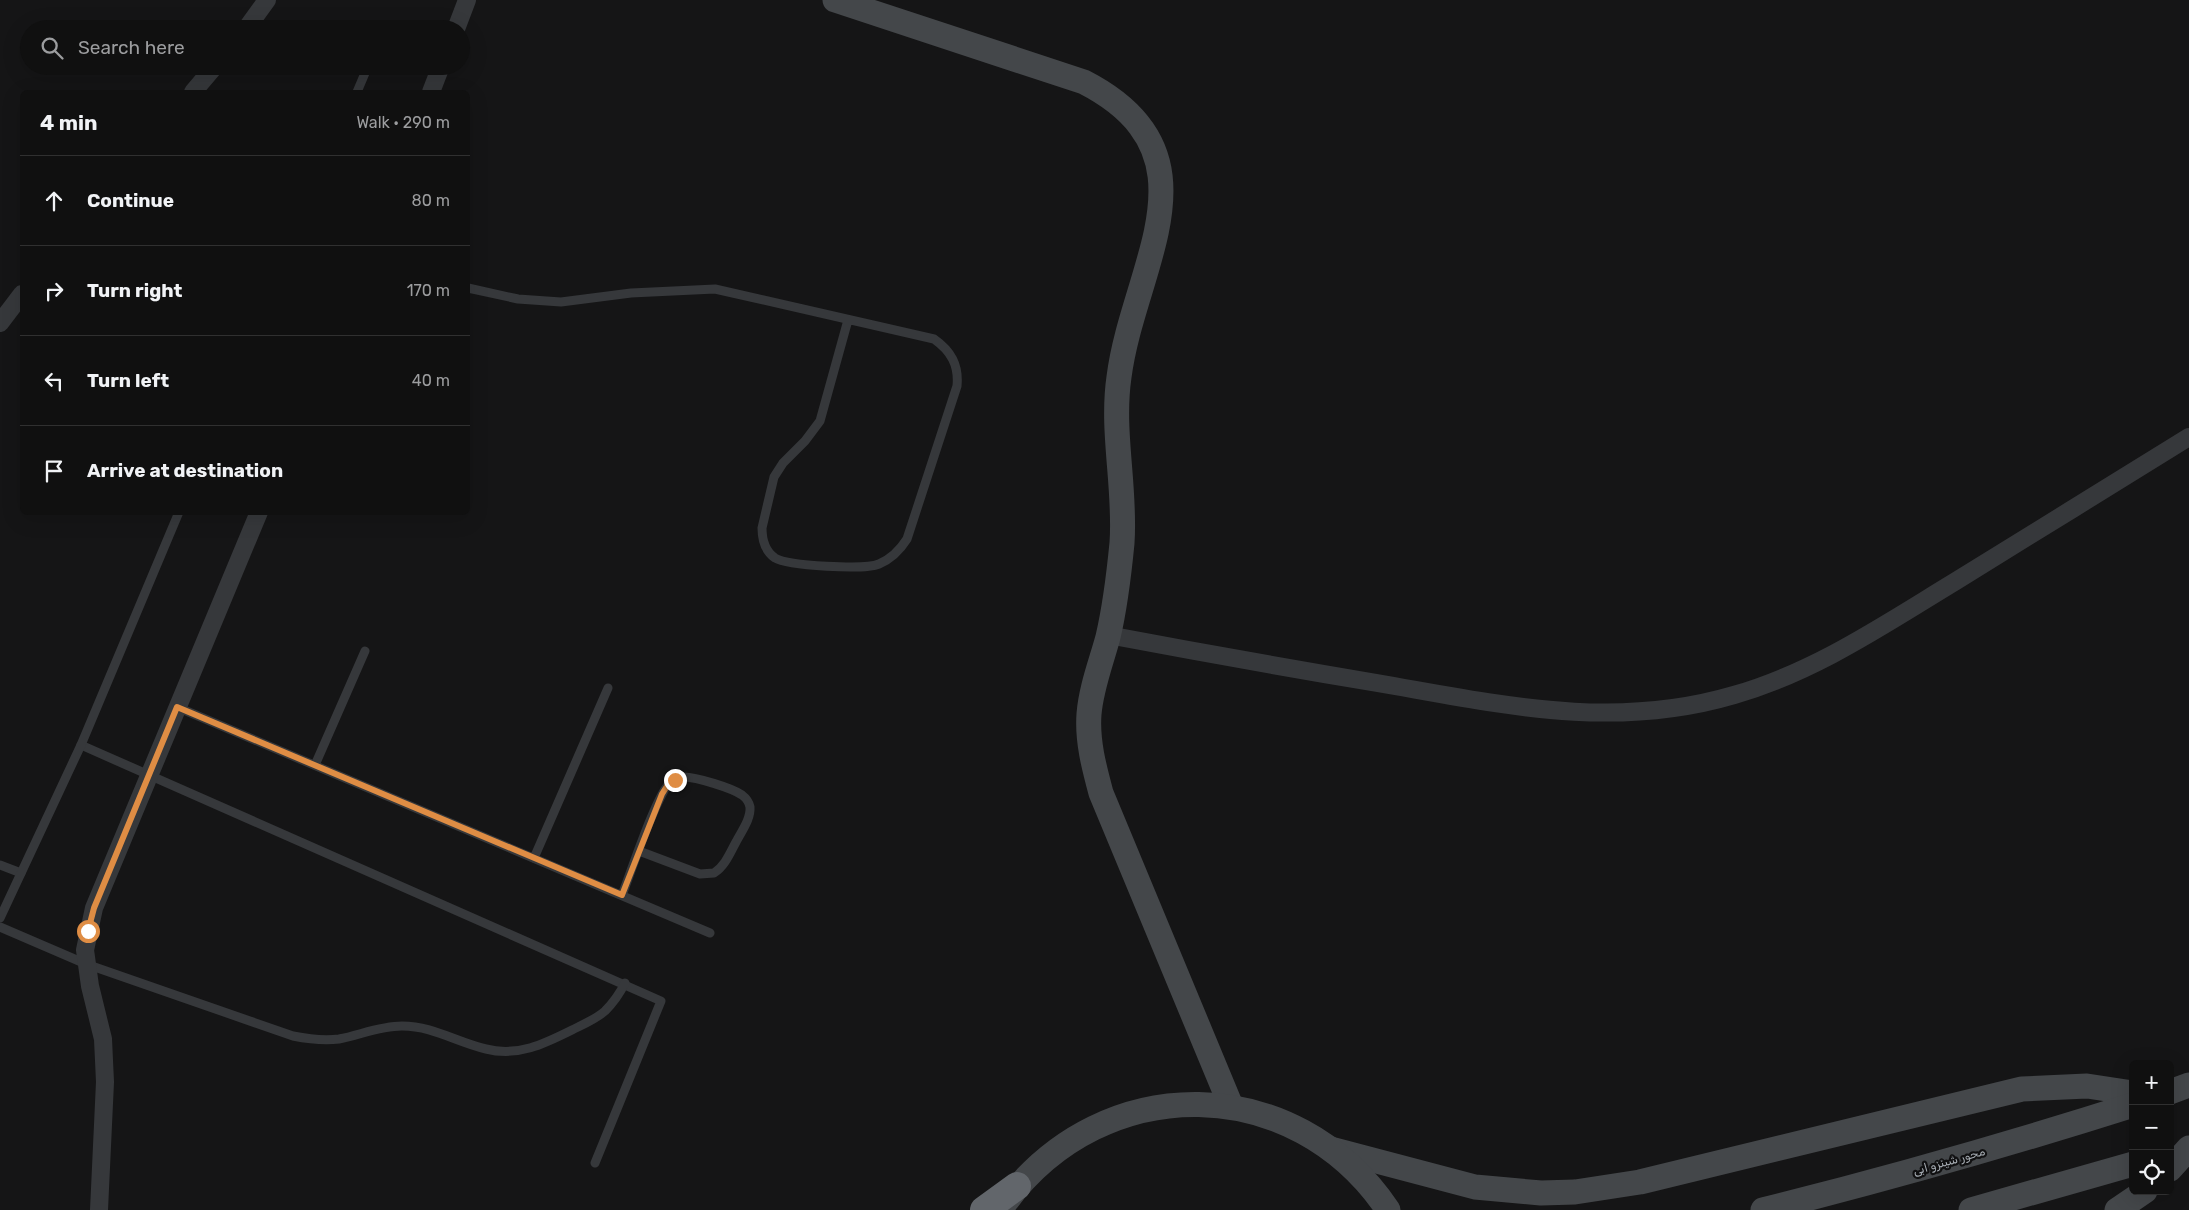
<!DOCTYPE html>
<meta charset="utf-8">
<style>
:root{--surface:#101010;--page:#191919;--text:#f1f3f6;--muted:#9c9d9f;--line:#303030}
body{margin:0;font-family:Rubik,Cairo,sans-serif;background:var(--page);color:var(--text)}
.controls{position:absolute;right:15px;bottom:15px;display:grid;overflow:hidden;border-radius:8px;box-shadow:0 5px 20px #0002}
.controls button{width:45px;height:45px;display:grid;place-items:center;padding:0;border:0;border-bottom:1px solid var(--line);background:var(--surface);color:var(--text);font:25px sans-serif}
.stop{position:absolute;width:15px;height:15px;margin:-11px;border:4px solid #df8d44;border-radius:50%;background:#fff}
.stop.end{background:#df8d44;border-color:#fff;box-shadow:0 1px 5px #0008}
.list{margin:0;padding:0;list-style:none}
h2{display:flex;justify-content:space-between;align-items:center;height:65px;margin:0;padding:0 20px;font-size:21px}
h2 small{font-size:16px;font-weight:400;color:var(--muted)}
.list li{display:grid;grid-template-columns:32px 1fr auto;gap:15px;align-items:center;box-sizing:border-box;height:90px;padding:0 20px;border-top:1px solid var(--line)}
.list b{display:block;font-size:19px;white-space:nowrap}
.list em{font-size:16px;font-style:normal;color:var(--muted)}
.icon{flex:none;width:28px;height:28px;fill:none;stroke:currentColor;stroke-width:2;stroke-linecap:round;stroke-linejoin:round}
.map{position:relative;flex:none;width:2189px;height:1210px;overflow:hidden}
.search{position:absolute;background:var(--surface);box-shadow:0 5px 20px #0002;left:20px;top:20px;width:450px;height:55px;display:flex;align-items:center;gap:12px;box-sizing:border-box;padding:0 18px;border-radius:28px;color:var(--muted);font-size:19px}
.panel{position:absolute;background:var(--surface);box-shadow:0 5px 20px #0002;left:20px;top:90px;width:450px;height:425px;border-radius:8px}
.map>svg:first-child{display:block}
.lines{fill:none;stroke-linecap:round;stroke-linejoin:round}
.lane{stroke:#36383b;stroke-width:9}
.street{stroke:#36383b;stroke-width:18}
.secondary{stroke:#44474a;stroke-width:25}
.highway{stroke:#62666b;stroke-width:28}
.route{stroke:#df8d44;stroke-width:6}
.labels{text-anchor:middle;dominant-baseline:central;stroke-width:4.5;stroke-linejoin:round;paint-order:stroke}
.street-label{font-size:12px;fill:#a8aeb5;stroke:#101011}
</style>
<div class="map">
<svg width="2189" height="1210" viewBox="0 0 2189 1210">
<rect width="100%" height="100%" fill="#151516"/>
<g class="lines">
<g class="lane">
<path d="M357,92l11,-26"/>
<path d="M468,288l50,11 43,3 70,-9 84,-4 219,50c17,12 25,26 23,47l-50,153c-7,11 -16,20 -28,25 -14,6 -91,2 -104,-6 -10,-7 -13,-18 -13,-30l12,-51 9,-14 22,-22 15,-20 28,-101"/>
<path d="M177,707l533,226"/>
<path d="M81,745l580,256 -66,162"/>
<path d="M315,765l50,-114"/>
<path d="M534,858l74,-170"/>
<path d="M0,865l21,8"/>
<path d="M622,895c8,-20 35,-102 48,-112 3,-3 9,-5 14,-6 12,0 48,11 58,18 4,3 7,7 8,12 1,12 -9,25 -14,35 -6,11 -11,24 -22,31l-14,1 -61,-23"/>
<path d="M0,918l81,-173 98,-233"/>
<path d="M0,927l86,37 207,72c15,3 30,5 46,3 21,-4 41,-13 63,-13 31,0 54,16 84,23 32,8 58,-5 86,-19 12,-6 24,-11 33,-19 8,-8 15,-18 20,-28"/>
</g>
<g class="street">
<path d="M246,29l21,-29"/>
<path d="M456,29l11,-29"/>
<path d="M193,92l22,-26"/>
<path d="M431,92l10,-26"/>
<path d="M0,323l22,-29"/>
<path d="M1108,635c90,17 180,33 269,48 122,21 235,48 357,12 81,-23 151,-71 222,-114 78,-48 155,-96 233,-144"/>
<path d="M99,1210l6,-128 -2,-43 -13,-53 -5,-36 9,-42 165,-396"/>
</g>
<g class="secondary">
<path d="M835,0l249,82c140,72 49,184 35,295 -8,55 7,111 3,166 -3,31 -7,64 -14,94 -7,26 -17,51 -19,77 -2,27 5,53 12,79l130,313"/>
<path d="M2170,1092l19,-7"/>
<path d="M1331,1149l144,38 66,6 34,-1 65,-10 382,-93 65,-3 46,7"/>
<path d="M2170,1169l19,-21"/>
<path d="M1005,1203c99,-134 290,-131 383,7"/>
<path d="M1763,1210c124,-31 247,-66 370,-105"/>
<path d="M1971,1210l162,-46"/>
<path d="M2117,1210l28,-19"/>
</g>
<path class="highway" d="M984,1210l33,-24"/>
</g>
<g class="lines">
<path class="route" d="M88,931l6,-23 83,-201 445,188 40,-101 7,-11 6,-3"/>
</g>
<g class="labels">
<g class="street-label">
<text transform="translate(1949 1161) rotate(-16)">محور شينزو ابى</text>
</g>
</g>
</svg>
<div class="controls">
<button>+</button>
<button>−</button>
<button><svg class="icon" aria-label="locate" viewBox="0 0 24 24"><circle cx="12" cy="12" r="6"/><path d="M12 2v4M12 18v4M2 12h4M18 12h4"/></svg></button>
</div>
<div class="stop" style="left:88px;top:931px"></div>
<div class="stop end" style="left:675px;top:780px"></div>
<div class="search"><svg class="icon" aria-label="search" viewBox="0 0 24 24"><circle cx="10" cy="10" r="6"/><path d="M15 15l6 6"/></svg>Search here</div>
<section class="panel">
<h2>4 min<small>Walk · 290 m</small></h2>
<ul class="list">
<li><svg class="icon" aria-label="ahead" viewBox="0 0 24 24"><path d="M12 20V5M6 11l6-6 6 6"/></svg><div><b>Continue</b></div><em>80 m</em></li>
<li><svg class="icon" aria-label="right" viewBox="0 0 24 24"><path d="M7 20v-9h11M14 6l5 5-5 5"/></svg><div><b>Turn right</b></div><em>170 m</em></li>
<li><svg class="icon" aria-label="left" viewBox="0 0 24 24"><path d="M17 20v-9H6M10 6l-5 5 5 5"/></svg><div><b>Turn left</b></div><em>40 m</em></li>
<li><svg class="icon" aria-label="arrive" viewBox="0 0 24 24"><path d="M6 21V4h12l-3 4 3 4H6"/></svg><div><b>Arrive at destination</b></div></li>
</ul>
</section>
</div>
